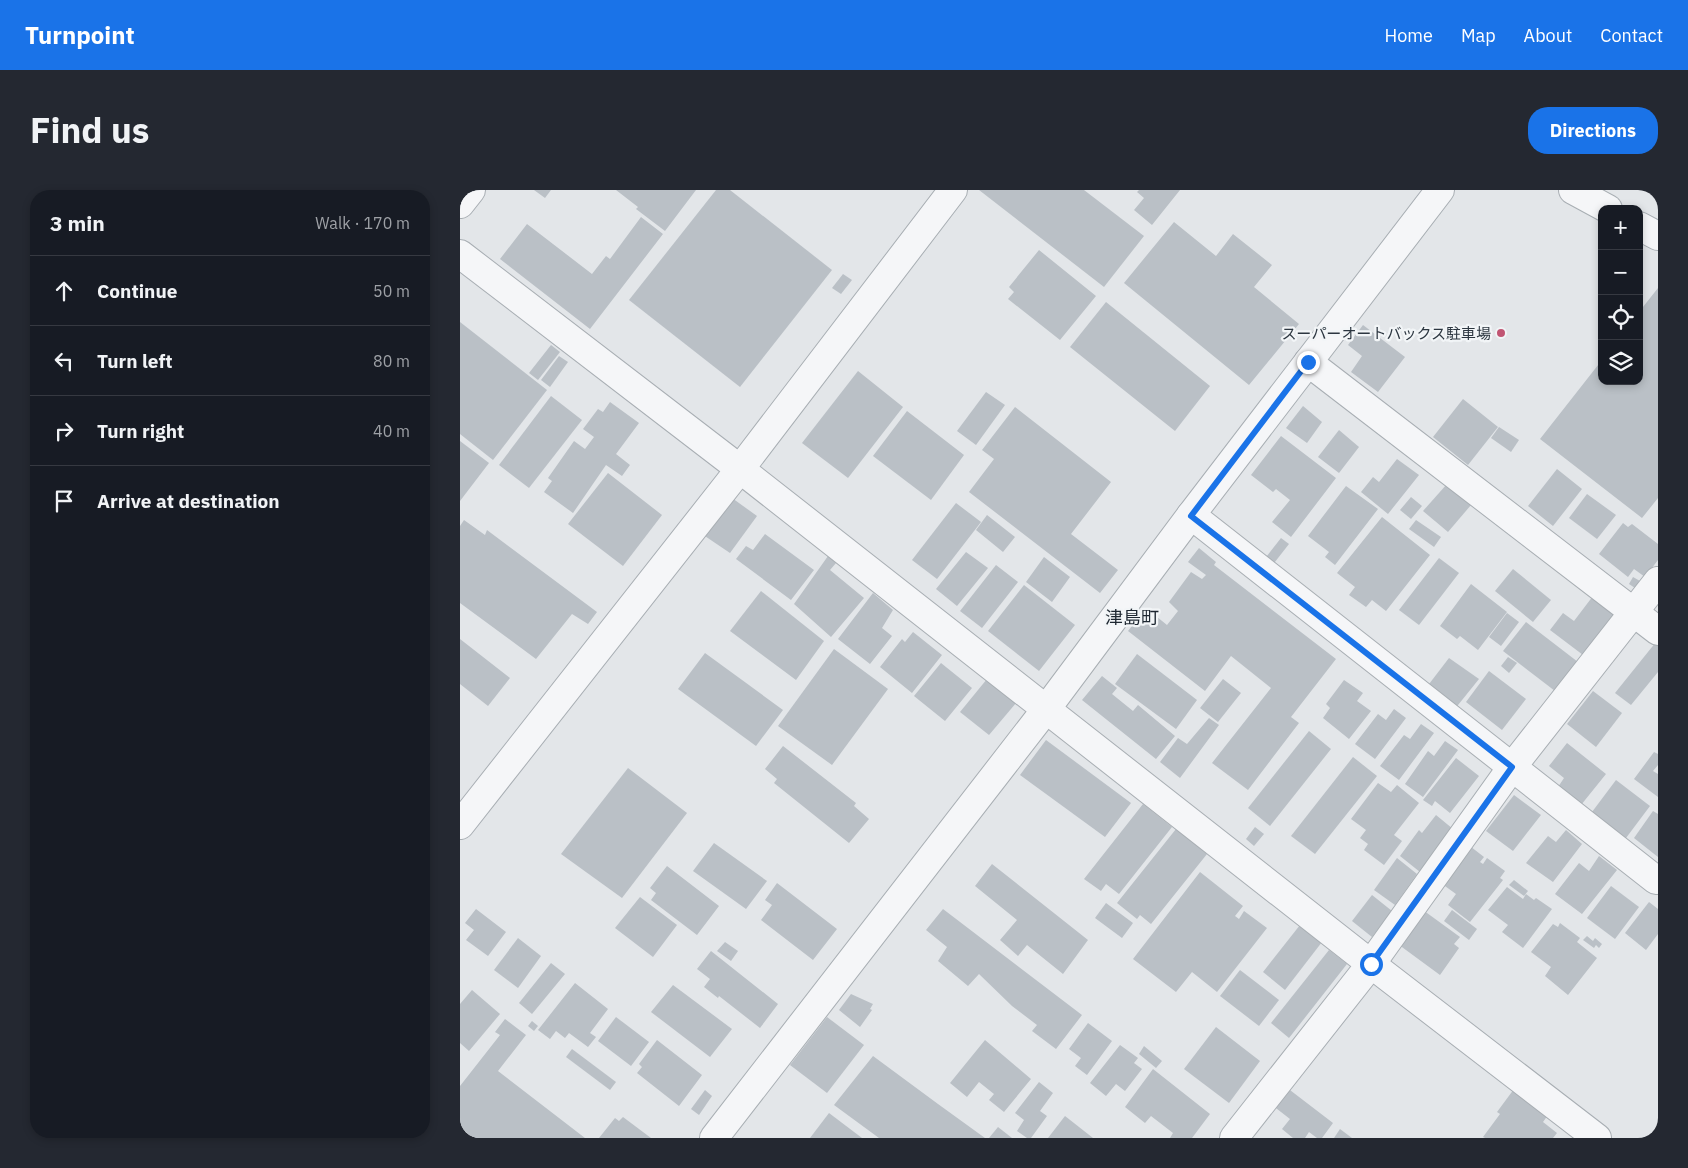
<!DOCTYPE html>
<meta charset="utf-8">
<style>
:root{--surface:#171b24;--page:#242831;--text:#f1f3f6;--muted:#9ea1a6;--line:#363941;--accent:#1a73e8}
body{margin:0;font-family:"IBM Plex Sans","Noto Sans JP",sans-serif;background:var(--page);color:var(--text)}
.controls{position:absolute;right:15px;top:15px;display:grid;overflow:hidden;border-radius:10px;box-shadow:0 2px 8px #0003}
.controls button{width:45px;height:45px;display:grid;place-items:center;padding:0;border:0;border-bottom:1px solid var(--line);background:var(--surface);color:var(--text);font:25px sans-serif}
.stop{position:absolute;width:15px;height:15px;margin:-11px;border:4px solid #1a73e8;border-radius:50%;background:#fff}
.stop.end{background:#1a73e8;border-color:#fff;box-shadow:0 1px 5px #0008}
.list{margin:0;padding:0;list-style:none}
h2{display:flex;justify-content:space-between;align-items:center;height:65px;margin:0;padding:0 20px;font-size:21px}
h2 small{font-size:16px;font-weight:400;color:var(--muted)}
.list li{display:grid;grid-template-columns:32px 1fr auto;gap:15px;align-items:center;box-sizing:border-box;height:70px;padding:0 20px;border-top:1px solid var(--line)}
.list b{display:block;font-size:19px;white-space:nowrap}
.list em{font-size:16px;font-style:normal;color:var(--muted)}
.icon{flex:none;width:28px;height:28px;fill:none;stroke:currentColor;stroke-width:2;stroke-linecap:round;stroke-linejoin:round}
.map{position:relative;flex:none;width:1198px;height:948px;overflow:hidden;border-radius:20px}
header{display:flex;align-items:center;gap:30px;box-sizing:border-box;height:70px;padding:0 25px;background:var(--accent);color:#fff}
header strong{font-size:24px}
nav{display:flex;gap:28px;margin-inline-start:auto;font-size:18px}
.intro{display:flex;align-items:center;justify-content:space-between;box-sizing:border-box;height:120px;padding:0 30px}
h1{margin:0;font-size:35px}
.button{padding:12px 22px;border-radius:20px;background:var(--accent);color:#fff;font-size:18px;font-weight:700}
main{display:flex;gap:30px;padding:0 30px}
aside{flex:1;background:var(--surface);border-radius:20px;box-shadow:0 2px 8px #0003}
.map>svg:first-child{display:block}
.building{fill:#bac0c6}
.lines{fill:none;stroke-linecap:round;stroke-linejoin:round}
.minor-casing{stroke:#a8aeb3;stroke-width:30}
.minor{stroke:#f5f6f8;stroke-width:28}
.route{stroke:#1a73e8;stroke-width:6}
.poi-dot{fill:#c15573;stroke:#f2f5f7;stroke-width:2}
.labels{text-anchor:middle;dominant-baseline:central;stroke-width:4.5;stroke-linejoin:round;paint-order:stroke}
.poi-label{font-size:15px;fill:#2c3640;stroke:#f2f5f7;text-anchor:end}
.quarter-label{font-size:18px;fill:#1e2731;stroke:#f2f5f7}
</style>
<header>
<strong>Turnpoint</strong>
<nav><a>Home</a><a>Map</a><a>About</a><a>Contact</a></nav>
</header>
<div class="intro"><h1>Find us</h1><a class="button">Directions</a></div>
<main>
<aside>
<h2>3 min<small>Walk · 170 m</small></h2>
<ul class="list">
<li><svg class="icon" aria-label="ahead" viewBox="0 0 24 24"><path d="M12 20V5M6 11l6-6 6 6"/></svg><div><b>Continue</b></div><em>50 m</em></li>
<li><svg class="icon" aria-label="left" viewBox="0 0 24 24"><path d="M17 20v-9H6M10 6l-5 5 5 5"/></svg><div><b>Turn left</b></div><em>80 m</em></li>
<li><svg class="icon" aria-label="right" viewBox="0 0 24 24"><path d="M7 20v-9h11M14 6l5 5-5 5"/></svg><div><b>Turn right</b></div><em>40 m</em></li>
<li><svg class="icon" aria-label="arrive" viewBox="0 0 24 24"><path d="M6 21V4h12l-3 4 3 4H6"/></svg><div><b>Arrive at destination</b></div></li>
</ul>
</aside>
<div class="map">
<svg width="1198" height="948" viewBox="0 0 1198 948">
<rect width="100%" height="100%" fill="#e3e6e9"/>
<g class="building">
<path d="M74,0h17l-6,8z"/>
<path d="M156,0h80l-31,41 -29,-22 2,-2z"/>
<path d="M256,0h14l102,80 -92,117 -111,-87z"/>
<path d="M519,0h105l60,46 -40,51z"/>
<path d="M679,0h41l-28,35 -18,-15 10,-12 -7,-6z"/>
<path d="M181,27l22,17 -73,95 -90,-70 27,-35 65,50 14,-18 4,3z"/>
<path d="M714,32l42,34 17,-22 39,31 -18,22 45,37 -50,61 -125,-102z"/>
<path d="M579,60l57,46 -36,44 -52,-41 6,-7 -5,-5z"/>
<path d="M383,84l9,6 -11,14 -9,-6z"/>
<path d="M1198,98v210l-16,20 -102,-79 62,-79v21h37v-69z"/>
<path d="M646,112l104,84 -35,45 -105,-84z"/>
<path d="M0,132l87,68 -54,70 -33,-26z"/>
<path d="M903,135l42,32 -27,35 -27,-20 11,-16 -14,-11z"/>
<path d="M91,155l9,7 -22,28 -9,-7z"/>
<path d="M99,166l9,6 -18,25 -9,-7z"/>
<path d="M398,181l45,36 -55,71 -46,-35z"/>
<path d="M526,202l19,13 -29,40 -19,-14z"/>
<path d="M91,206l31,24 -53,68 -30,-23z"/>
<path d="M1003,209l35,28 -30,38 -35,-28z"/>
<path d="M150,212l29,21 -23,31 14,11 -8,11 -16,-11 -33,48 -29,-21 8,-11 -4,-3 26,-37 11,8 9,-12 -11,-8 15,-20 5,3z"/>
<path d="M843,216l19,16 -15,21 -21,-15z"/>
<path d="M555,217l96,75 -40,52 47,36 -18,23 -131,-101 25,-33 -12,-9z"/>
<path d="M447,221l57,44 -33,45 -58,-44z"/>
<path d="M1039,237l20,13 -8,12 -20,-14z"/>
<path d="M879,240l20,17 -20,26 -21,-16z"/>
<path d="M821,246l55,42 -45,59 -19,-15 18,-22 -14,-11 -3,3 -22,-17z"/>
<path d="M0,251l29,22 -29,38z"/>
<path d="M937,269l22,16 -31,39 -27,-22 12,-15 6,5z"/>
<path d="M1097,279l25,20 -29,37 -25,-20z"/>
<path d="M148,283l54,42 -39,51 -55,-42z"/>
<path d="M987,294l24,21 -23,27 -25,-21z"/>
<path d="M886,296l32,23 -43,56 -10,-8 4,-5 -21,-16z"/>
<path d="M1127,304l29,21 -19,24 -28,-21z"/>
<path d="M951,307l11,9 -11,13 -11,-9z"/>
<path d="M272,308l25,18 -27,37 -34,-23z"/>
<path d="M496,313l25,19 -44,57 -25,-19z"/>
<path d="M527,325l28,22 -12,15 -27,-22z"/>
<path d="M922,327l48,38 -44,56 -14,-11 -6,7 -17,-12 6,-8 -18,-14z"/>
<path d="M4,330l21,15 2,-5 110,82 -9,12 -16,-10 -36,45 -76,-56v-77z"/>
<path d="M956,330l25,17 -7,10 -25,-18z"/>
<path d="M1163,333l5,4 4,-3 26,20v16l-13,17 -11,-8 -6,8 -29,-23z"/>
<path d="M305,344l49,36 -23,30 -55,-41 10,-13 7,4z"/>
<path d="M821,348l8,6 -18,23 -8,-6z"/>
<path d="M739,358l17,14 -2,3 122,94 -45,58 8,6 -51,67 -36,-27 59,-75 -40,-32 -26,35 -77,-60 18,-23 21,17 11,-14 -9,-9 22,-30 11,7 4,-4 -18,-13z"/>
<path d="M506,362l22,16 -31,38 -21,-17z"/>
<path d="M368,366l8,7 -6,7 34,28 -33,39 -37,-33z"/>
<path d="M584,367l26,20 -18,25 -26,-20z"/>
<path d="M979,368l20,15 -40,52 -20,-15z"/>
<path d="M536,375l22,17 -36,46 -22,-17z"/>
<path d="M1053,379l38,31 -18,22 -38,-31z"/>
<path d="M1173,387l7,4 -5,7 -6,-4z"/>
<path d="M1011,394l36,28 -29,38 -18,-14 -3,3 -17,-13z"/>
<path d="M564,395l51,40 -36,46 -51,-40z"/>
<path d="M301,401l63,50 -28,39 -66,-49z"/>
<path d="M413,403l20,17 -11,18 10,8 -22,28 -32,-25z"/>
<path d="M1133,406l26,21 -32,41 -37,-28 13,-17 11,8z"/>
<path d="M1047,423l12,9 -18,24 -12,-9z"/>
<path d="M1066,432l52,40 -23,29 -52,-40z"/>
<path d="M453,442l29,23 -30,38 -32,-26 22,-28 3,3z"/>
<path d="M0,449l50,39 -22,28 -28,-22z"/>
<path d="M1196,452l2,2v28l-27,33 -16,-12z"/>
<path d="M374,459l54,40 -56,76 -54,-39z"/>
<path d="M245,463l78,57 -27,36 -78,-57z"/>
<path d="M677,464l60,46 -21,29 -61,-45z"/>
<path d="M1048,467l9,6 -8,10 -8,-7z"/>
<path d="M989,468l30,21 -25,31 -28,-22z"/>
<path d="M481,473l31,25 -27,33 -31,-25z"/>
<path d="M1029,481l37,28 -24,31 -36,-28z"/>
<path d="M642,486l15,12 -5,6 21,17 5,-6 37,31 -19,23 -74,-59z"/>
<path d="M527,489l29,24 -27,32 -29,-23z"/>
<path d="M763,489l18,14 -23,29 -18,-14z"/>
<path d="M884,490l19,13 -6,8 14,10 -22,28 -26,-21 7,-10 -4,-4z"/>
<path d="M1133,501l29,22 -26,34 -29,-23z"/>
<path d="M934,519l12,9 -31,41 -20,-15 23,-30 8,6z"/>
<path d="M749,528l10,7 -39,53 -20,-16 18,-24 9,6z"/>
<path d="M961,534l13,9 -35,47 -19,-14 24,-31 6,4z"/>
<path d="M849,541l22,18 -61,77 -22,-18z"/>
<path d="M586,550l85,63 -26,34 -85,-62z"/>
<path d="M985,551l13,9 -35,47 -18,-13 23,-33 6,5z"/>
<path d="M1107,553l39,31 -25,31 -23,-18 6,-9 -15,-12z"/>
<path d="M323,556l73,57 -2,3 15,13 -20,24 -75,-60 3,-4 -12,-10z"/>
<path d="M1194,562l4,2v11l-5,6 5,3v23l-24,-18z"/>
<path d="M893,567l24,19 -62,78 -24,-18z"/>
<path d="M996,568l23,18 -29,37 -15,-12 -3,5 -9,-6z"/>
<path d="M168,578l59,45 -65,85 -61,-44z"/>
<path d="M1156,590l34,26 -24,32 -34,-26z"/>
<path d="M918,593l13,9 6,-7 22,18 -25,32 8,6 -18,24 -20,-15 4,-6 -8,-6 6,-8 -15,-11z"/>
<path d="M1054,605l27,20 -28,36 -27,-20z"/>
<path d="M683,614l29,23 -53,67 -13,-10 -5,7 -17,-12z"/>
<path d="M1193,621l5,3v43l-24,-19z"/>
<path d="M976,625l17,14 -33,43 -20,-16 19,-26 3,3z"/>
<path d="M795,637l9,7 -10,12 -8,-7z"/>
<path d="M716,639l31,25 -56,70 -11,-9 -3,4 -20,-16z"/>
<path d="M1106,640l16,14 -29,38 -27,-19 22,-27 8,6z"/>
<path d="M254,653l53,38 -21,28 -53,-38z"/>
<path d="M1006,653l18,14 -4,5 3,2 4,-6 18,13 -5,7 3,2 -33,42 -22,-17 8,-11 -18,-13z"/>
<path d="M1139,666l18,14 -35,44 -27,-20 24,-31 10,8z"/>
<path d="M937,668l20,16 -22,31 -21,-15z"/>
<path d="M532,674l96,76 -25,34 -36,-29 -9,11 -18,-16 17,-20 -42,-34z"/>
<path d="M207,676l52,40 -22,29 -46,-35 5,-7 -6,-5z"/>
<path d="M740,682l43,34 -8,10 4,3 5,-8 23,17 -50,64 -25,-20 -16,20 -43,-33z"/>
<path d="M1054,690l14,11 -4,5 -15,-11z"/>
<path d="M317,693l60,46 -24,31 -52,-40 11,-15 -7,-5z"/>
<path d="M1151,696l28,21 -24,32 -28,-21z"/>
<path d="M1047,697l16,12 3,-5 8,6 2,-2 16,11 -29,39 -21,-16 6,-7 -20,-15z"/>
<path d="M912,705l20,16 -20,26 -20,-16z"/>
<path d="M180,707l37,28 -24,32 -38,-29z"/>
<path d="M1189,712l9,7v25l-12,16 -21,-17z"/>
<path d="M646,713l27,20 -11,15 -27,-20z"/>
<path d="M956,715l44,32 -6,7 5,4 -19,27 -49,-36z"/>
<path d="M16,719l30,23 -18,24 -22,-16 8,-10 -9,-7z"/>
<path d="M483,719l139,106 -26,34 -24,-18 5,-6 -25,-19 -33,-32 -11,12 -30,-25 9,-14 -21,-17z"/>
<path d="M992,720l25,19 -8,11 -25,-19z"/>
<path d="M1100,733l20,15 -3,4 20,16 -29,37 -23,-19 6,-9 -20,-15 22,-28 5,3z"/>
<path d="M840,735l22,17 -37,48 -22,-18z"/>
<path d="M1127,746l6,5 2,-3 7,6 -3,4 -3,-3 -2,3 -11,-8z"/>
<path d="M58,748l23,18 -23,32 -24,-18z"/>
<path d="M265,752l13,9 -7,10 -14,-10z"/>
<path d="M869,760l18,14 -58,74 -18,-15z"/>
<path d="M251,761l67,53 -18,24 -41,-32 -1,2 -14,-11 6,-8 -13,-10z"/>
<path d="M91,773l14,11 -33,40 -13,-11z"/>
<path d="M780,780l39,30 -20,26 -39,-30z"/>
<path d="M115,793l33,26 -18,24 6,4 -8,10 -19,-14 -4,5 -9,-7 -6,8 -12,-9z"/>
<path d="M213,795l59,44 -22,28 -59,-45z"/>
<path d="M12,800l28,24 -31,37 -9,-8v-39z"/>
<path d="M391,804l22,10 -3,5 2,1 -12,17 -21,-17z"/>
<path d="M156,827l33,25 -18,24 -33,-25z"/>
<path d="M367,827l37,28 -37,48 -37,-28z"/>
<path d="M45,829l21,16 -28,36 87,67h-125v-52l40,-51 -5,-3z"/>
<path d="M72,831l6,5 -4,5 -6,-5z"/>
<path d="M628,833l24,18 -25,34 -12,-9 6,-8 -12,-9z"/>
<path d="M756,837l44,34 -31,42 -45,-34z"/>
<path d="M197,850l45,35 -23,31 -42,-33 5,-6 -3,-3z"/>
<path d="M525,850l46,39 -27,33 -15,-12 5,-6 -15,-12 -12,15 -17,-14z"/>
<path d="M660,855l18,13 -4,5 8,6 -17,22 -9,-7 -10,12 -16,-13z"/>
<path d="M684,856l18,15 -6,7 -17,-14z"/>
<path d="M112,859l44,33 -6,8 -44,-33z"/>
<path d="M413,866l65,48 47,34h-106l-45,-33z"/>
<path d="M693,879l57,45 -18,24h-22l3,-5 -22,-17 -6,7 -20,-16z"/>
<path d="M579,892l14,11 -13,18 7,5 -16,22h-4l-10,-7 7,-11 -9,-7z"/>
<path d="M826,897l47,36 -11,15h-5l-8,-6 -4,6h-12l-11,-9 8,-10 -18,-14z"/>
<path d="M1054,899l34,26 -5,7 14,11 -4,5h-68l-2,-1 17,-23 -3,-2z"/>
<path d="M245,900l7,6 -13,19 -8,-6z"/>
<path d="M369,923l33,25h-52z"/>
<path d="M605,926l28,22h-45z"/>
<path d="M163,927l28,21h-52l16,-20 4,3z"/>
<path d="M538,937l14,11h-23z"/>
<path d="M880,939l12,9h-18z"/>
</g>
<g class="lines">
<defs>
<g id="minor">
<path d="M1113,0l35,19"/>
<path d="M0,14l11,-14"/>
<path d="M1179,36l19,10"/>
<path d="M0,64l280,215 631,495 226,174"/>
<path d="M848,172l350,269"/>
<path d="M731,325l465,365"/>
<path d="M0,635l280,-356 213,-279"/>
<path d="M254,948l333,-430 144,-193 249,-325"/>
<path d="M774,948l137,-174 141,-197 146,-186"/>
</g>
</defs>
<use href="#minor" class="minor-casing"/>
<use href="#minor" class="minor"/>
</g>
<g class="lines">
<path class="route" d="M848,172l-117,154 321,251 -141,197"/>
</g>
<circle class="poi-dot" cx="1041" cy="143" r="5"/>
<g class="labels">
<g class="poi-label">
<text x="1031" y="143">スーパーオートバックス駐車場</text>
</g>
<g class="quarter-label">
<text x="672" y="427">津島町</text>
</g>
</g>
</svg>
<div class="controls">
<button>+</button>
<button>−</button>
<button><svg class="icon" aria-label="locate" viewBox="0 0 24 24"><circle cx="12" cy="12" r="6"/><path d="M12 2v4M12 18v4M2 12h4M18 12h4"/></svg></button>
<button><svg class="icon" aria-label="layers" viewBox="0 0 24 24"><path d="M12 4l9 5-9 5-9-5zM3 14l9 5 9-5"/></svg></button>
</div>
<div class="stop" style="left:911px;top:774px"></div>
<div class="stop end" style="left:848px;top:172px"></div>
</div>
</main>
